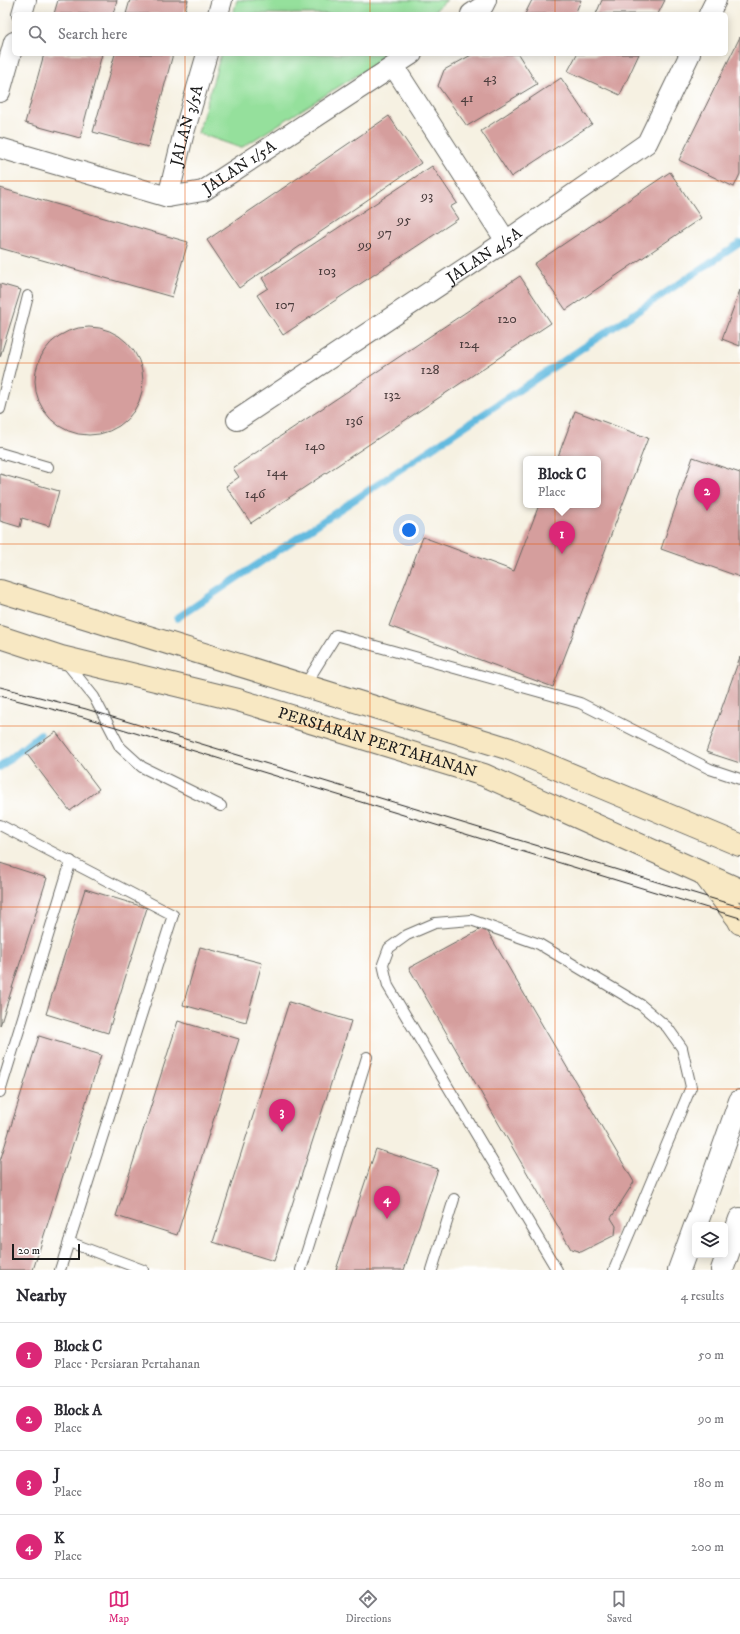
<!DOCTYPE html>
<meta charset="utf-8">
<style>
:root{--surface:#fff;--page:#f2f2f3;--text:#2b2b33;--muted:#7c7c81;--line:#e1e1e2;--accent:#db2777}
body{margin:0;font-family:"IM FELL DW Pica",serif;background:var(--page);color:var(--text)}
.controls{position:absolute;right:12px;bottom:12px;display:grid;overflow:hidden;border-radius:6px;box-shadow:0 2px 10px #0003}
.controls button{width:36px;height:36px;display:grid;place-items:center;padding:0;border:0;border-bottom:1px solid var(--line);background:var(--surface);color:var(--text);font:20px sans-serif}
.scale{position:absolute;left:12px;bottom:10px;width:68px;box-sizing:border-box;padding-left:4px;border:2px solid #1c1c1c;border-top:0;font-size:11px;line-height:14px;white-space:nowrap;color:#1c1c1c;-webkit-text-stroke:3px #fff;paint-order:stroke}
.you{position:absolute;left:409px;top:530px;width:14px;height:14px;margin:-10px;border:3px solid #fff;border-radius:50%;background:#1a73e8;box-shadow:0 0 0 6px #1a73e833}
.badge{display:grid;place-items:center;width:26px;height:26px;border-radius:50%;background:var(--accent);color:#fff;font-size:13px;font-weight:700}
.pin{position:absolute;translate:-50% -33px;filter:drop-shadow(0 1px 2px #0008)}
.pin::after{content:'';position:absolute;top:21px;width:14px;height:12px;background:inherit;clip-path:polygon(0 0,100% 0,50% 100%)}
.popup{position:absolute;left:523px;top:456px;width:78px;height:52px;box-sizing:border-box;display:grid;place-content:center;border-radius:6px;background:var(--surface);filter:drop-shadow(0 1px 3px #0005);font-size:13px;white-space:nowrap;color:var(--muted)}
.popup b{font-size:15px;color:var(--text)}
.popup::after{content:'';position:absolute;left:50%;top:100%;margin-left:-8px;border:8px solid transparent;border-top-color:var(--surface)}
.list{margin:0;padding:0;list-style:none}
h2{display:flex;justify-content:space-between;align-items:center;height:52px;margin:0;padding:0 16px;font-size:17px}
h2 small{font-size:13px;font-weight:400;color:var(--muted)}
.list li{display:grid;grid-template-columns:26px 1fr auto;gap:12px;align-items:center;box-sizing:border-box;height:64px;padding:0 16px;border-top:1px solid var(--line)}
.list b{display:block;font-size:15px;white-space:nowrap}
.list p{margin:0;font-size:13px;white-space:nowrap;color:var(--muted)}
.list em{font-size:13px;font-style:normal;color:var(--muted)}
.icon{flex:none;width:22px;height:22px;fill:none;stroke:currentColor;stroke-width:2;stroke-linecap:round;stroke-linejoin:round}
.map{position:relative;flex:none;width:740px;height:1270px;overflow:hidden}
.search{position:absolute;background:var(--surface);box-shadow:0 2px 10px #0003;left:12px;right:12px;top:12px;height:44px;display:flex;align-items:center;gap:10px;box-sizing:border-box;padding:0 14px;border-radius:6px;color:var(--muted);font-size:15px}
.sheet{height:308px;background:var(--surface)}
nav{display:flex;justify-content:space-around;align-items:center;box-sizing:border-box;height:56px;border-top:1px solid var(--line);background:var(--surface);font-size:11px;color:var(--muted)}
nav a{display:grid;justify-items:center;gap:2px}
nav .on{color:var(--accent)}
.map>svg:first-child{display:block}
.green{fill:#95e09c;stroke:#587e5c}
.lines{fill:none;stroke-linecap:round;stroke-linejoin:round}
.stream{stroke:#62badf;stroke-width:7}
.building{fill:#d59e9d}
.service-casing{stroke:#686761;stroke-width:12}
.minor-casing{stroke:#686761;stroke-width:22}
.tertiary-casing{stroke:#686761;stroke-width:24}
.secondary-casing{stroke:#686761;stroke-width:24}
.service{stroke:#fff;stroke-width:10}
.minor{stroke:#fff;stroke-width:20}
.tertiary{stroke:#fff;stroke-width:22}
.secondary{stroke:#f8e8c3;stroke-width:22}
.tram{stroke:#1c1c1c;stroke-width:1}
.grid{fill:none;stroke:#e8590c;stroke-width:1;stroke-opacity:0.55}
.labels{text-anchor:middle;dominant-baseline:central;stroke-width:3;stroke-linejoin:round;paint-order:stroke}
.number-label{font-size:14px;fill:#4a3c3c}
.street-label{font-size:16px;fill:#1c1c1c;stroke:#fff}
</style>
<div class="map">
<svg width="740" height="1270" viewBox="0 0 740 1270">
<rect width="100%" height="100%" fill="#fff"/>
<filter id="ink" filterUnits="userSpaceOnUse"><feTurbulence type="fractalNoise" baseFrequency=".025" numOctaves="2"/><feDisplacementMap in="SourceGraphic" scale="8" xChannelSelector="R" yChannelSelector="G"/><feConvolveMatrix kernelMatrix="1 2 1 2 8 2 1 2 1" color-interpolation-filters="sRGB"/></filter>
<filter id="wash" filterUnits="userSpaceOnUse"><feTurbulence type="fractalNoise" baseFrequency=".012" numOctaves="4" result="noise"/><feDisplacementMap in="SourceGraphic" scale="16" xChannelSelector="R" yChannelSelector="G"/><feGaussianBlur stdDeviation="0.9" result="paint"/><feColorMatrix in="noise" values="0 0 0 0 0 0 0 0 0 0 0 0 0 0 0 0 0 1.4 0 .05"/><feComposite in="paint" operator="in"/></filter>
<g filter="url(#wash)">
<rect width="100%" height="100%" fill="#f6f1e2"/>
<g class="green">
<path d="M237,0h210l-16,14h-198z"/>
<path d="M221,54h165l-11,10 -134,84 -43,-15z"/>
</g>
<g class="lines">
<g class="stream">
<path d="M177,618l563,-375"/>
<path d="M0,767l40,-33"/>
</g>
</g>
<g id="blocks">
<g class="building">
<path d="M58,0h59l-4,14h-59z"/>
<path d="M130,0h58l-4,14h-58z"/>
<path d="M532,0h49l-6,14h-50z"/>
<path d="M602,0h63l-7,14h-62z"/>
<path d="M740,37v137l-6,13 -55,-27z"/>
<path d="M44,54h58l-22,84 -55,-15z"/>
<path d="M115,54h58l-25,93 -55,-15z"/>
<path d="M473,54h45l19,30 -70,42 -29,-40 6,-16z"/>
<path d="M577,54h62l-19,41 -52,-24z"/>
<path d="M561,78l31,46 -81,53 -30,-46z"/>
<path d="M389,116l32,47 -182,125 -32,-48z"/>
<path d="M432,166l25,37 -7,4 8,12 -175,116 -26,-40 11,-7 -6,-10z"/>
<path d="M670,172l31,46 -135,92 -32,-46z"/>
<path d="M0,188l188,54 -16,55 -172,-49z"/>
<path d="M520,276l31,47 -300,200 -25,-37 13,-9 -6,-9z"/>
<path d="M0,284l21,6 -21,67z"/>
<path d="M740,290v56l-18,-7z"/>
<circle cx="89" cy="381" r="54"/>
<path d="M575,411l73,27 -95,249 -164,-61 34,-89 91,34 25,-66h59v-46h-41z"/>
<path d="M693,457l47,16v104l-79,-28z"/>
<path d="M0,474l59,17 -10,35 -27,-8 -2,9 -20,-6z"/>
<path d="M740,657v106l-34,-11z"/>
<path d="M56,732l43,57 -29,22 -44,-58z"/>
<path d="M0,863l47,15 -47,148z"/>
<path d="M85,889l62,19 -39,125 -62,-19z"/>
<path d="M485,927l149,255 -23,36 5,8 -1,9 -34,17 -10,-3 -162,-281z"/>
<path d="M200,947l62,16 -16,59 -63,-17z"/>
<path d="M289,1002l62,19 -77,240 -61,-19z"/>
<path d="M178,1021l61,18 -62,196 -61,-19z"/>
<path d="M39,1036l62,19 -68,215h-33v-109z"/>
<path d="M376,1149l62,20 -34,101h-68z"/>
</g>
</g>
</g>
<g filter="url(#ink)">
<use href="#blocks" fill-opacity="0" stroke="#686761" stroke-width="1"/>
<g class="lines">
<defs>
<g id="service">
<path d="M0,409l28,-113"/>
<path d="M0,453l48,14"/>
<path d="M65,661l29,36 26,50 22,20 79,39"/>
<path d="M305,685l31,-50 244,68 130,66 30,10"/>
<path d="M0,825l173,90 -113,355"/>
<path d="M0,1092l71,-231"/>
<path d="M69,1242l74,28"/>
<path d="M301,1270l66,-213"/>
<path d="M432,1270l22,-71"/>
<path d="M557,1270l-169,-284 -5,-22 6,-16 18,-13 28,-12 36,-3 68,24 102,61 26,22 15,21 9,39 -77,183"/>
</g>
<g id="minor">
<path d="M22,14l4,-14"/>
<path d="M218,14l4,-14"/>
<path d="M471,14l12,-8 3,-6"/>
<path d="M709,14l7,-14"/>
<path d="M394,67l112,174"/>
<path d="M0,92l14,-50"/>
<path id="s1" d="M0,148l168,49 35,-6 209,-137"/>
<path id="s2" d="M168,197l15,-61 24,-82"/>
<path id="s3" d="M237,420l269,-179 141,-98 43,-89"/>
</g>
<g id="tertiary">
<path d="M696,1225l44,-124"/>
<path d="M679,1270l16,-44"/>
<path d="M722,1270l18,-51"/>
</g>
<g id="secondary">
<path d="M0,591l510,158 230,96"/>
<path id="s4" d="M0,637l61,20 177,43 246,75 256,115"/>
<path d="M705,876l33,43 2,4"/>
</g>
</defs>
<use href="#service" class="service-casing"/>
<use href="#minor" class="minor-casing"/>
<use href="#tertiary" class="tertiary-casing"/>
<use href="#secondary" class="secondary-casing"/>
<use href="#service" class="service"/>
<use href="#minor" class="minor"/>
<use href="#tertiary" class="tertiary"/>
<use href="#secondary" class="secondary"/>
<g class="tram">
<path d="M0,687l86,22 654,198"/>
<path d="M0,696l83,21 657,201"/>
</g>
</g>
</g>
<path class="grid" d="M185,0v14M370,0v14M555,0v14M185,54v1216M370,54v1216M555,54v1216M0,181h740M0,363h740M0,544h740M0,726h740M0,907h740M0,1089h740"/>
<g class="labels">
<g class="number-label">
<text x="490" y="78">43</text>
<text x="467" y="98">41</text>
<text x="427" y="196">93</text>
<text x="404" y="220">95</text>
<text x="385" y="233">97</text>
<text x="365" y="245">99</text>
<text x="327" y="271">103</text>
<text x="285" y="305">107</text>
<text x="507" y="319">120</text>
<text x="469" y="344">124</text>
<text x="430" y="370">128</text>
<text x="392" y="395">132</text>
<text x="354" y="421">136</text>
<text x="315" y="446">140</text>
<text x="277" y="472">144</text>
<text x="255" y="494">146</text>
</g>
<g class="street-label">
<text stroke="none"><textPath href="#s2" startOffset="74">JALAN 3/5A</textPath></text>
<text stroke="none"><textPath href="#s1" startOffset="254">JALAN 1/5A</textPath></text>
<text stroke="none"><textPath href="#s3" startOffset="297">JALAN 4/5A</textPath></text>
<text stroke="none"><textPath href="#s4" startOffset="392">PERSIARAN PERTAHANAN</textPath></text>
</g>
</g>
</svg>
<div class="controls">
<button><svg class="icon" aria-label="layers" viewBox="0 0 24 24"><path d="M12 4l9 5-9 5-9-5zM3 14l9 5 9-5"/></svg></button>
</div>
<div class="scale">20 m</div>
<div class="you"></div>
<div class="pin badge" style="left:562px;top:554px">1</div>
<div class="popup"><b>Block C</b>Place</div>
<div class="pin badge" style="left:707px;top:511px">2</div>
<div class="pin badge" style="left:282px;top:1132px">3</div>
<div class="pin badge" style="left:387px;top:1219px">4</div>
<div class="search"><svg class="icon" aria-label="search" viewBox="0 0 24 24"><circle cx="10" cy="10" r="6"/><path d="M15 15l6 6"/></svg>Search here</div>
</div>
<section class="sheet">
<h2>Nearby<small>4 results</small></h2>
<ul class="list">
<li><span class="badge">1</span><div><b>Block C</b><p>Place · Persiaran Pertahanan</p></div><em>50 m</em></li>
<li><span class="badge">2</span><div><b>Block A</b><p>Place</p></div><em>90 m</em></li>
<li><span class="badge">3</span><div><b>J</b><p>Place</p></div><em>180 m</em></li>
<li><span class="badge">4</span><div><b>K</b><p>Place</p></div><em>200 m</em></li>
</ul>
</section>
<nav>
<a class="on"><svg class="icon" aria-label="map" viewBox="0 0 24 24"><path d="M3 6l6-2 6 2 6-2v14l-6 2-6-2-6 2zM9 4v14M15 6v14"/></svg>Map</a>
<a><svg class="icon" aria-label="directions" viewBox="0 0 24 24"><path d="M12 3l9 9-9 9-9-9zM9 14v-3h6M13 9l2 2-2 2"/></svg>Directions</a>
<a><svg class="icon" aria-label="saved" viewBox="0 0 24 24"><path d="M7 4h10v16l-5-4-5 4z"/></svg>Saved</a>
</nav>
